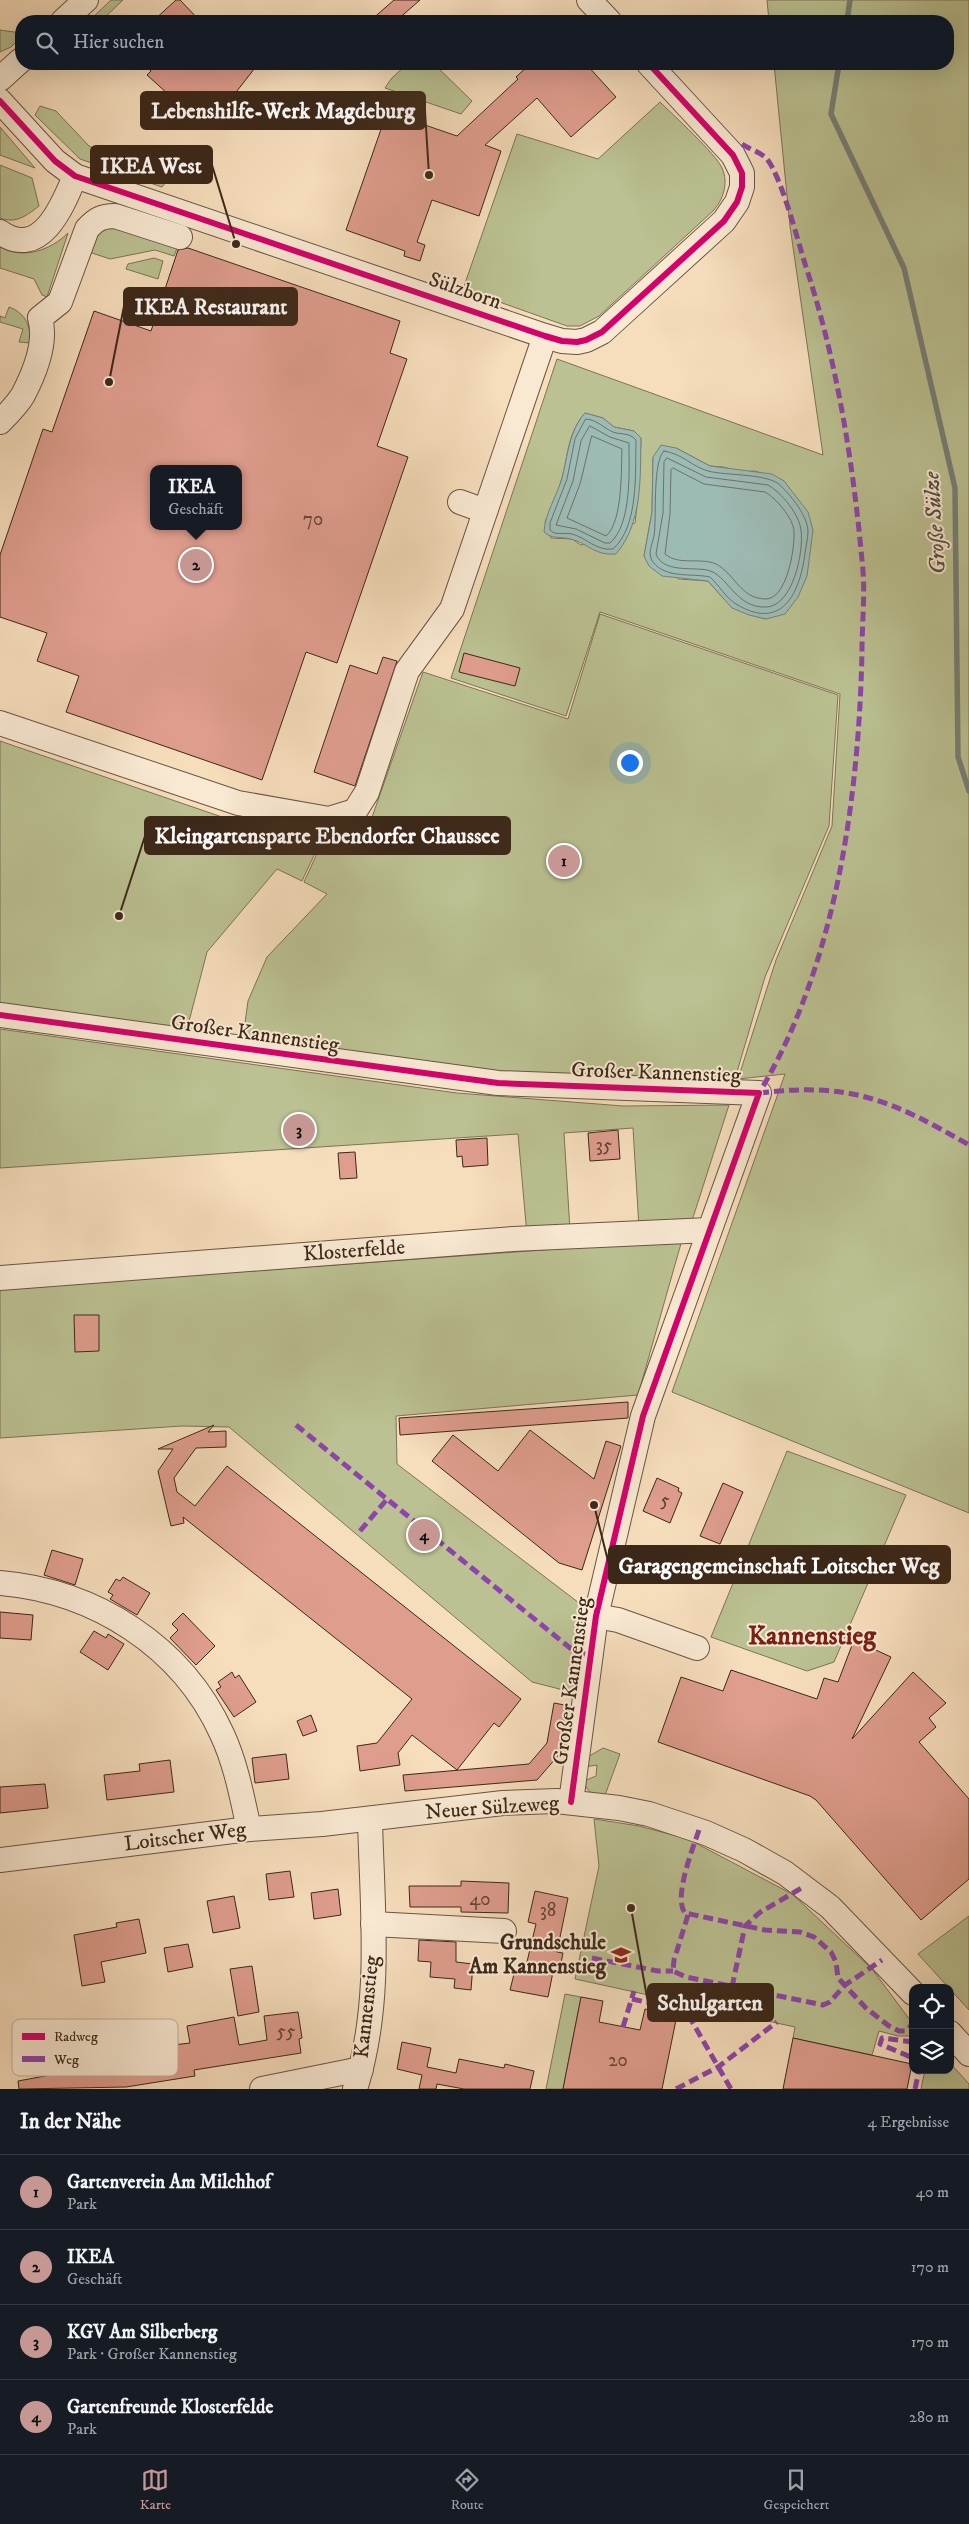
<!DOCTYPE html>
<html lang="de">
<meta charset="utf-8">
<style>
:root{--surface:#171b24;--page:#20242c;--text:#f1f3f6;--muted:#9ea1a6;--line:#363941;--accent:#c59692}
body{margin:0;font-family:"IM FELL DW Pica",serif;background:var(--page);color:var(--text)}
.controls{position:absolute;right:15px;bottom:15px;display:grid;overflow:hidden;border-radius:10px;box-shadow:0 5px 20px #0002}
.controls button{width:45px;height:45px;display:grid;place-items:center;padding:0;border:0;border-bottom:1px solid var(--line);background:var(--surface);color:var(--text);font:25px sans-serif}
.you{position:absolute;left:629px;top:762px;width:18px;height:18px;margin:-12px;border:4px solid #fff;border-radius:50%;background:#1a73e8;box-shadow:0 0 0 8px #1a73e833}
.badge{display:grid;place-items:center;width:32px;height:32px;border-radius:50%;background:var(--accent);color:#111;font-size:16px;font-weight:700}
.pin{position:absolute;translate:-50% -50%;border:2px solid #fff;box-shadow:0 1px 5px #0006}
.popup{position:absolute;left:150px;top:465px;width:92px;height:65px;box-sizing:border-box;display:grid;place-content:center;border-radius:10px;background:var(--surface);filter:drop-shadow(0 1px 4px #0005);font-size:16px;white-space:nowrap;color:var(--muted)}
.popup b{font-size:19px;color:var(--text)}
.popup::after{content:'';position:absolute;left:50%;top:100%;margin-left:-10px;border:10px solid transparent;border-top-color:var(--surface)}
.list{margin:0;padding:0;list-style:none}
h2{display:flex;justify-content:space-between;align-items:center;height:65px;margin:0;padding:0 20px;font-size:21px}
h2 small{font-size:16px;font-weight:400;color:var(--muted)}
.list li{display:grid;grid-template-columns:32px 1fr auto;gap:15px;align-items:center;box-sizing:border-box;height:75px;padding:0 20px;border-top:1px solid var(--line)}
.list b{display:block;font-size:19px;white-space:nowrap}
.list p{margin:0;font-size:16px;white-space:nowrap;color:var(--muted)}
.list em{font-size:16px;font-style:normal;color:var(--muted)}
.icon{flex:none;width:28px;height:28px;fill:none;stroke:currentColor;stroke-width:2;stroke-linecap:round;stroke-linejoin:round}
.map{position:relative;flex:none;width:969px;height:2089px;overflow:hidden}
.search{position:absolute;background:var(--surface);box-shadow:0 5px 20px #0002;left:15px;right:15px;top:15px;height:55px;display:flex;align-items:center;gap:12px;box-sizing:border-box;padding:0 18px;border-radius:20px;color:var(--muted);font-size:19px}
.sheet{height:365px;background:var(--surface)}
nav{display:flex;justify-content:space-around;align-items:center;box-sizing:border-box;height:70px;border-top:1px solid var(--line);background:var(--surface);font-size:14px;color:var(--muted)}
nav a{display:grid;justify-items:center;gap:2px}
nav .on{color:var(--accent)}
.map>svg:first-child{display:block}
.green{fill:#bbc192;stroke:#7c7456;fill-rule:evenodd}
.water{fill:#9dbbb5;stroke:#768077}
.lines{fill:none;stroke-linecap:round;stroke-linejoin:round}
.shore{stroke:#6c7267;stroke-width:1}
.stream{stroke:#768077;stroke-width:5.5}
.building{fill:#df9d8e;stroke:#3c2819;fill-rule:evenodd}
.minor-casing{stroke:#6a5542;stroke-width:26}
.minor{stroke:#f9e9d3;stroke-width:24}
.quiet{stroke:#8e44ad;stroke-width:5;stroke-dasharray:10 5;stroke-linecap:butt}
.cycleway-casing{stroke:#f9e9d3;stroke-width:9}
.cycleway{stroke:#d6006c;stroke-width:6}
.labels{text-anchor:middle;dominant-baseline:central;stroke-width:4;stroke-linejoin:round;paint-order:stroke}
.number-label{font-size:19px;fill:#654536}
.street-label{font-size:21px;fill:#3c2819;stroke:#f9e9d3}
.poi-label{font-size:21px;font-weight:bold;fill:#3c2819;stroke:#f9e9d3;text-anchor:end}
.water-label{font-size:22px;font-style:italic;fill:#544d40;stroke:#f9e9d3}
.district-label{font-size:26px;font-weight:bold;fill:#7a1f14;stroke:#f9e9d3}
.key{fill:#f9e9d3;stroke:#c0af9b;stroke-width:1}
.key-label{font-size:14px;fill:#3c2819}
.leader{fill:none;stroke:#3c2819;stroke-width:2}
.callout-dot{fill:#3c2819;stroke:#f9e9d3;stroke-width:2}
.callout{fill:#3c2819;stroke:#3c2819;stroke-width:2}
.callout-label{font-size:22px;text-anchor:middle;font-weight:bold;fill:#fff}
</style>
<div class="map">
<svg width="969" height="2089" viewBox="0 0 969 2089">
<rect width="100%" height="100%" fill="#f6ddbc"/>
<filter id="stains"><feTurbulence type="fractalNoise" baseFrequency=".004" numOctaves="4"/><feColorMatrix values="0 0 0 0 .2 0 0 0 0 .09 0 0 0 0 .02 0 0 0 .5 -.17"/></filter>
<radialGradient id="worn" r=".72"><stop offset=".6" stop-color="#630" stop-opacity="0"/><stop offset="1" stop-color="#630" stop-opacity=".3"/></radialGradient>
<g class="green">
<path d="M111,0h12l-22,21h-12z"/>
<path d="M767,0h202v1513l-297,-121 113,-318 -47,5 38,-119 56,-134 8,-132 -240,-82 -34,104 -115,-38 106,-319 266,96 -33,-229 -16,-162h174v-43h-179zM585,413l18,5 11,9 20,4 7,7 -2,50 -4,35 -54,22 -9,-6 -21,-1 -6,-16c6,-14 13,-29 17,-44 6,-23 6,-46 23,-65zM676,448l34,18 13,1 18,5 14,-1 29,10 10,14 -28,124c-31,-7 -37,-14 -58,-38l-29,-2 -35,-23 8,-44 1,-54z"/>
<path d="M0,30l21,3v4l-10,10 -11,5z"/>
<path d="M407,64h27l38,37 -11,13 -76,-26 6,-9z"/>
<path d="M660,102c13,13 56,52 62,66 7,15 1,32 -9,43l-114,105 -19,10h-13l-104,-37 54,-155 81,25z"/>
<path d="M40,106l16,5 33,35 34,17 48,6 -1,8 -8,10 -82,-28 -45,-44z"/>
<path d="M0,127l35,41 -35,-13z"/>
<path d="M0,165l32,13 7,28c-13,10 -23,18 -39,12z"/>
<path d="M107,226l71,20 -4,10 -19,-6 -45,9 -24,-8 4,-11z"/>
<path d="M68,233l-21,64 -5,-2 -8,-16 -34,-11v-21c23,13 51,3 68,-14z"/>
<path d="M154,258l9,3 -5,18 -32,-10 2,-5z"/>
<path d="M9,307c17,6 22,20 21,36l-11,-1 4,-13 -23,-7v-6l5,2z"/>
<path d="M600,614l238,81 -9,131 -64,151 -31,105 -177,-6 -114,-10 -200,-29 5,-36 19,-44 60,-63 -23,-12 21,-46 39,4 59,-168 145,47z"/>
<path d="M0,741l225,77 98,18 -21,45 -25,-12 -70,83 -20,77 -187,-26z"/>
<path d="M0,1029l457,64 166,13 106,-1 -39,122 -51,1 -6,-100 -69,5 6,97 -43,5 -9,-101 -518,34z"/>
<path d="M682,1240l-44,155 -242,21 1,48 186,142 -8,87 -43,-11 -303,-255 -47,-1 -182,12v-149z"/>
<path d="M787,1451l119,44 -72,167 -27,9 -96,-34z"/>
<path d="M603,1748l17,6 -16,44c-10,-3 -18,-6 -20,-17l12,-5 1,-11 -13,2 2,-9z"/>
<path d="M594,1819l45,7 49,13 104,55 80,75 41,55v12h-15l-19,-5 -7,24 -79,-17 2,-11 -220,-48 24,-113z"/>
<path d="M969,1916v94l-51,-56z"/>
<path d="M565,1994l16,3 -18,92h-17z"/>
<path d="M950,2063l19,21v5h-48l4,-19h25z"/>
</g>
<g class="water">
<path d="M585,413l18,5 11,9 20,4 7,7c-1,40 2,84 -25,116 -21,2 -27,-10 -45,-15 -11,-3 -18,1 -27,-7 1,-19 13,-36 18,-54 6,-23 7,-47 23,-65z"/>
<path d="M661,445l15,3 34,18 62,8 12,7 24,31 5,18 -6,46 -9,21 -13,17 -19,5 -17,-4 -17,-7 -24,-27 -46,-5 -13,-10 -5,-10 8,-44 1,-55z"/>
</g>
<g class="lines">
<g class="shore">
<path d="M586,419c12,1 17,9 27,13 8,3 16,0 23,8 -1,33 3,86 -23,109 -17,2 -26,-11 -41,-15 -8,-2 -17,2 -22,-4v-7l17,-44 8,-40z"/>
<path d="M590,426l20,11 19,6c0,28 3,81 -19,100h-5l-29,-14 -20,-4 17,-44 8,-40z"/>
<path d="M592,436l30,13c-1,21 1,72 -16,87l-39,-18 13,-34z"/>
<path d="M664,451c19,3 29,16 44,20 19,5 61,2 73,15 11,11 26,29 27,45 0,7 -2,15 -3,22 -5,40 -23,79 -69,51 -10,-6 -17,-19 -26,-27 -18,-4 -44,2 -57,-15 -6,-8 -1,-17 1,-26 3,-19 -2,-74 10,-85z"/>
<path d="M667,458l39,19 62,8c14,8 31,29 33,45 3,22 -8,75 -34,77 -32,2 -39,-33 -60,-37 -15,-3 -44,3 -51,-16l7,-41 1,-51z"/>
<path d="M673,468l31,16 61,8c11,6 28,26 29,39 1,17 -7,69 -29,68 -25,-1 -30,-25 -49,-35 -16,-7 -37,2 -51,-10l5,-40 1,-44z"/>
</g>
<g class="stream">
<path d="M847,21l3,-21"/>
<path d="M839,64l-8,50 73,154 51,220 3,269 11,34"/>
</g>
</g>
<g class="building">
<path d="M176,0h4l20,21h-47z"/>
<path d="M394,0h26l-24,21h-26z"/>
<path d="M145,64h113l-46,59 -28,-22 -4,4 -33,-30 4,-4z"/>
<path d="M530,64h56l30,33 -45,40 -34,-39 -52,47 16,6 -22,65 -47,-16 -15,42 8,3 -5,16 -16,-5 1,-5 -59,-21 41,-118 70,24 61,-57 -2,-2z"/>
<path d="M188,248l212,73 -10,32 17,6 -30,87 31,11 -71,206 -31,-11 -44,128 -196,-68 13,-36 -42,-15 10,-28 -47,-16v-62l43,-126 9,3 42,-121 57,20 27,-81zM154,469h84v57h-84z"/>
<path d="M464,653l56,15 -5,18 -56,-14z"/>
<path d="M383,657l14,4 -42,125 -41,-14 36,-107 27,9z"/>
<path d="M618,1130l2,29 -30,2 -2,-28z"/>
<path d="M487,1138l1,27 -25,2 -1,-11 -5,1 -1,-17z"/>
<path d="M355,1152l2,26 -17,1 -2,-26z"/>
<path d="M74,1315h25v36l-24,1z"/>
<path d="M628,1402v16l-228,17 -1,-17z"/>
<path d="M214,1425l-6,7 18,-1v16l-30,1 -22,30 3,14 18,14 32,-40 294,233 -22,28 -5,-4 -37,47 -45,-35 -14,18 2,12 -40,6 -3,-25 20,-3 35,-44 -229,-182 1,6 -13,3 -13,-55 15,-22h-15z"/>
<path d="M530,1430l64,49 12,-38 15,5 -39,124 -23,-7 -127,-102 21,-26 45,36z"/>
<path d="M657,1478l22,10 -1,3 4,2 -12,30 -27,-12z"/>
<path d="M723,1483l20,9 -23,52 -20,-8z"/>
<path d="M52,1550l31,9 -8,26 -31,-10z"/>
<path d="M123,1577l27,16 -13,22 -27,-16 3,-4 -5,-3 8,-13 4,2z"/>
<path d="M0,1612l33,3 -2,25 -31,-2z"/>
<path d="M183,1613l32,33 -19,19 -26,-27 8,-8 -6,-6z"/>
<path d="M94,1631l12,7 2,-4 16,10 -16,26 -28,-18z"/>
<path d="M854,1640l37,17 -39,82 61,-67 33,31 -17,15 7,9 -17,15 50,57v80l-48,41 -105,-120 -6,-4 -152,-54 23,-65 42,14 8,-21 86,29 7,-21 14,4z"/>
<path d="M232,1672l3,6 4,-3 17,27 -22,15 -18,-27 5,-3 -3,-5z"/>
<path d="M554,1703l16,3 -7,44 -26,30 -132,11 -2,-16 126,-11 18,-21z"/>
<path d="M311,1715l6,16 -14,5 -6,-15z"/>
<path d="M286,1754l3,25 -34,4 -3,-25z"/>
<path d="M170,1760l4,32 -67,8 -3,-25 36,-4 -1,-7z"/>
<path d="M45,1784l3,24 -48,5v-26z"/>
<path d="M290,1871l4,26 -25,3 -3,-26z"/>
<path d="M461,1881l48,2 -1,30 -47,-1v-5h-51l-1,-21h52z"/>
<path d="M338,1889l3,26 -27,4 -3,-26z"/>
<path d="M535,1891l33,7 -11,54 6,1 -4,20 -6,-1 -5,25 -38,-7 4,-16 3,1 2,-10 7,1 10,-42 -8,-2z"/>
<path d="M234,1896l6,32 -27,5 -6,-32z"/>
<path d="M139,1919l7,34 -45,9 4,20 -23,4 -8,-51 43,-8 -1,-4z"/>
<path d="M419,1940l37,2v20l17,2 -2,26 -17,-2 1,-9 -25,-2 1,-15 -13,-1z"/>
<path d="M188,1944l5,23 -25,5 -4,-24z"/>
<path d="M252,1966l7,46 -21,4 -8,-47z"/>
<path d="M581,1997l22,4 -4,21 41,8 5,-21 32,6 -15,74h-99z"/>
<path d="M298,2012l4,26 -3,1 2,14 -107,17 1,6 -69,11 -107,2 -1,-8 103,-19 -1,-6 52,-7 1,-4 17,-2 -3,-17 47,-9 5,28 28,-5 -3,-24z"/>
<path d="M793,2038l119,26 -5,25h-124z"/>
<path d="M402,2042l29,6 -4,19 29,6 3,-14 45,9 1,-4 29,7 -4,18h-66l-27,-5 -1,5h-17l3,-14 -25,-6z"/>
</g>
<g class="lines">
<defs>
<g id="minor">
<path d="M589,0l20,21"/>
<path d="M63,21l23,-21"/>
<path d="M0,79l21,-19"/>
<path d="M0,101l55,60 20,15 470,160 17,5 15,1 9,-2 16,-8 122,-111 13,-19 5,-15v-14l-9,-18 -84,-91"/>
<path d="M0,232c41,29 63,-27 75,-56"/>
<path d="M0,422c8,-8 17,-17 23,-27 11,-21 24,-53 17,-77l20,-16 27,-73c9,-10 15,-13 28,-13l65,21"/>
<path d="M460,502l25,9"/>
<path d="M0,723l238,80 91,16 26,-8 12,-19 40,-121 45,-62 93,-273"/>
<path d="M0,1015l498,68 261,10 -116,323 -47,200 -25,186"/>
<path d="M0,1278l513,-39 196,-9"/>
<path d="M0,1583c95,8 182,63 222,151 14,30 20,63 27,95"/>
<path d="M596,1616l22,4 79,28"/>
<path d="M0,1860l249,-31 73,-5 181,-21 53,-2 63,7 30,6 57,19 38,17 41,23 45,34 83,86"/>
<path d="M373,1924l131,7"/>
<path d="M950,2033l19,21"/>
<path d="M262,2089l99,-20"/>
<path d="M355,2089c28,-87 17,-180 15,-270"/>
</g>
</defs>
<use href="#minor" class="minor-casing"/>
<use href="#minor" class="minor"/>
<g class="quiet">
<path d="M742,144c7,5 20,9 25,15 15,19 31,83 39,108 32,97 48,202 57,304 2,26 -1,53 -1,80 -3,146 -26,315 -103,442"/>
<path d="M759,1093c92,-11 132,7 210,52"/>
<path d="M296,1425l279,227 15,3"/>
<path d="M360,1531l28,-33"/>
<path d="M699,1830c-6,18 -26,68 -14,83l80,17 35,2 14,5 17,15 5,10 2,16 28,30 23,18 10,5h6l8,-7"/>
<path d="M688,1915l-14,45 -1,11 13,6 137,28 7,-3 15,-17 37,-25"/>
<path d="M592,1958l66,13h15"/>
<path d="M732,1987l13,-61 14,-13 46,-27"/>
<path d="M632,1999l54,12 45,78"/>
<path d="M623,2027l11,-36"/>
<path d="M913,2042l-31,-4 -2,6 33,14"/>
<path d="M676,2089l42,-22 59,-45"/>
<path d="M915,2089l4,-19"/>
</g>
<defs>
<g id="cycleway">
<path d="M0,101l55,60 20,15 470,160 17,5 15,1 9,-2 16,-8 122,-111 13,-19 5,-15v-14l-9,-18 -84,-91"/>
<path d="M0,1015l498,68 261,10 -116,323 -47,200 -25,186"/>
</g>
</defs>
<use href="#cycleway" class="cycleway-casing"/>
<use href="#cycleway" class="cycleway"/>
</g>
<defs>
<symbol id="school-bare" viewBox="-9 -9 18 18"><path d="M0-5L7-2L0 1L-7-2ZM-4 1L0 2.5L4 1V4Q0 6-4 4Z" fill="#8f2418" stroke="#f9e9d3" stroke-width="2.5" paint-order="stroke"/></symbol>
</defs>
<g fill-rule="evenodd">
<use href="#school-bare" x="607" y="1941" width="28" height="28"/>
</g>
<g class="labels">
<g class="number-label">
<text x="313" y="519">70</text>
<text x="604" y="1145">35</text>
<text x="665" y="1500">5</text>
<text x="480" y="1899">40</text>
<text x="548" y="1910">38</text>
<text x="286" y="2031">55</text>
<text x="618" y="2060">20</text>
</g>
<g class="street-label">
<text transform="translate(465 291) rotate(19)">Sülzborn</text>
<text transform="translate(255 1034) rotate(8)">Großer Kannenstieg</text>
<text transform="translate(656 1073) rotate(2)">Großer Kannenstieg</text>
<text transform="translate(354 1251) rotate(-4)">Klosterfelde</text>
<text transform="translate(572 1681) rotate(-82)">Großer Kannenstieg</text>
<text transform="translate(492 1808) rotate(-4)">Neuer Sülzeweg</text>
<text transform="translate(185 1837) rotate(-7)">Loitscher Weg</text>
<text transform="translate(367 2007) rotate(-84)">Kannenstieg</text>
</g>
<g class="poi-label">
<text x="606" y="1943">Grundschule<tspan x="606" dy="24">Am Kannenstieg</tspan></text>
</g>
<g class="water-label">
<text transform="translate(935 523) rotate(-94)">Große Sülze</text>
</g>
<g class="district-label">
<text x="812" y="1636">Kannenstieg</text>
</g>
</g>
<rect x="12" y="2019" width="166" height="57" rx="8" class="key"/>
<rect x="22" y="2033" width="23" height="7" fill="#d6006c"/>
<rect x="22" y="2056" width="23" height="6" fill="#8e44ad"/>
<g class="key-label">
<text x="54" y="2041">Radweg</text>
<text x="54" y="2064">Weg</text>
</g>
<path class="leader" d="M429 175L425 111M236 244L212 165M109 382L124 306M119 916L145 836M594 1505L609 1565M631 1908L648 2003"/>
<g class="callout-dot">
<circle cx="429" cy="175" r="5"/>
<circle cx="236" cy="244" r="5"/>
<circle cx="109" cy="382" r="5"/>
<circle cx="119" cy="916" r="5"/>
<circle cx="594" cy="1505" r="5"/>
<circle cx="631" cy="1908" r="5"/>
</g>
<g class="callout">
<rect x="141" y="92" width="284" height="37" rx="5"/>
<rect x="91" y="146" width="121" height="37" rx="5"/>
<rect x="124" y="288" width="173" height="37" rx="5"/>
<rect x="145" y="817" width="365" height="37" rx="5"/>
<rect x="609" y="1546" width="341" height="37" rx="5"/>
<rect x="648" y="1984" width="125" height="37" rx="5"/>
</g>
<g class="callout-label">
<text x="283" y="118">Lebenshilfe-Werk Magdeburg</text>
<text x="151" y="173">IKEA West</text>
<text x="211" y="314">IKEA Restaurant</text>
<text x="327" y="843">Kleingartensparte Ebendorfer Chaussee</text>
<text x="779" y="1573">Garagengemeinschaft Loitscher Weg</text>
<text x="710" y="2010">Schulgarten</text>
</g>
<rect width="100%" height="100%" filter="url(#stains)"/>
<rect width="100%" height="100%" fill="url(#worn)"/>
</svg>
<div class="controls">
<button><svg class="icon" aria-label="locate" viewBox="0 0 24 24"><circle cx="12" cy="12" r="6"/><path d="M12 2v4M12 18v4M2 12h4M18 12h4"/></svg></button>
<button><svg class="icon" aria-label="layers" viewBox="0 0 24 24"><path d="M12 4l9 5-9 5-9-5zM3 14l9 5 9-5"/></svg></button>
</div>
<div class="you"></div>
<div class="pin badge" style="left:564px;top:861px">1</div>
<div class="pin badge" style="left:196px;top:565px">2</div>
<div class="popup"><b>IKEA</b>Geschäft</div>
<div class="pin badge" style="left:299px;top:1130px">3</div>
<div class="pin badge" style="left:424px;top:1535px">4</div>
<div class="search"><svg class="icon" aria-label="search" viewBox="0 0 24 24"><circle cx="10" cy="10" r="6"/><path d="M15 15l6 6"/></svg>Hier suchen</div>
</div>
<section class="sheet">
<h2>In der Nähe<small>4 Ergebnisse</small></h2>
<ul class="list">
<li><span class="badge">1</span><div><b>Gartenverein Am Milchhof</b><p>Park</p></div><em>40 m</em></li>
<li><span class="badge">2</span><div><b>IKEA</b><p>Geschäft</p></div><em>170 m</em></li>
<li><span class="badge">3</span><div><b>KGV Am Silberberg</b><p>Park · Großer Kannenstieg</p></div><em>170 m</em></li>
<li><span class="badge">4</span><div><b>Gartenfreunde Klosterfelde</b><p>Park</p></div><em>280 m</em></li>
</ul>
</section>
<nav>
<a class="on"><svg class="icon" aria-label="map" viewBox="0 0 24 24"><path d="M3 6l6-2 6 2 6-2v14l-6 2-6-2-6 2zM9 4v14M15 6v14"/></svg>Karte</a>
<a><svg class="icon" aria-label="directions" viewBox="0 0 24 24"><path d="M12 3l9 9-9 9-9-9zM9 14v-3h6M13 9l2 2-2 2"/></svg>Route</a>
<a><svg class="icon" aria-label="saved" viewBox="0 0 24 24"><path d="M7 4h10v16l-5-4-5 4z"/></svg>Gespeichert</a>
</nav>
